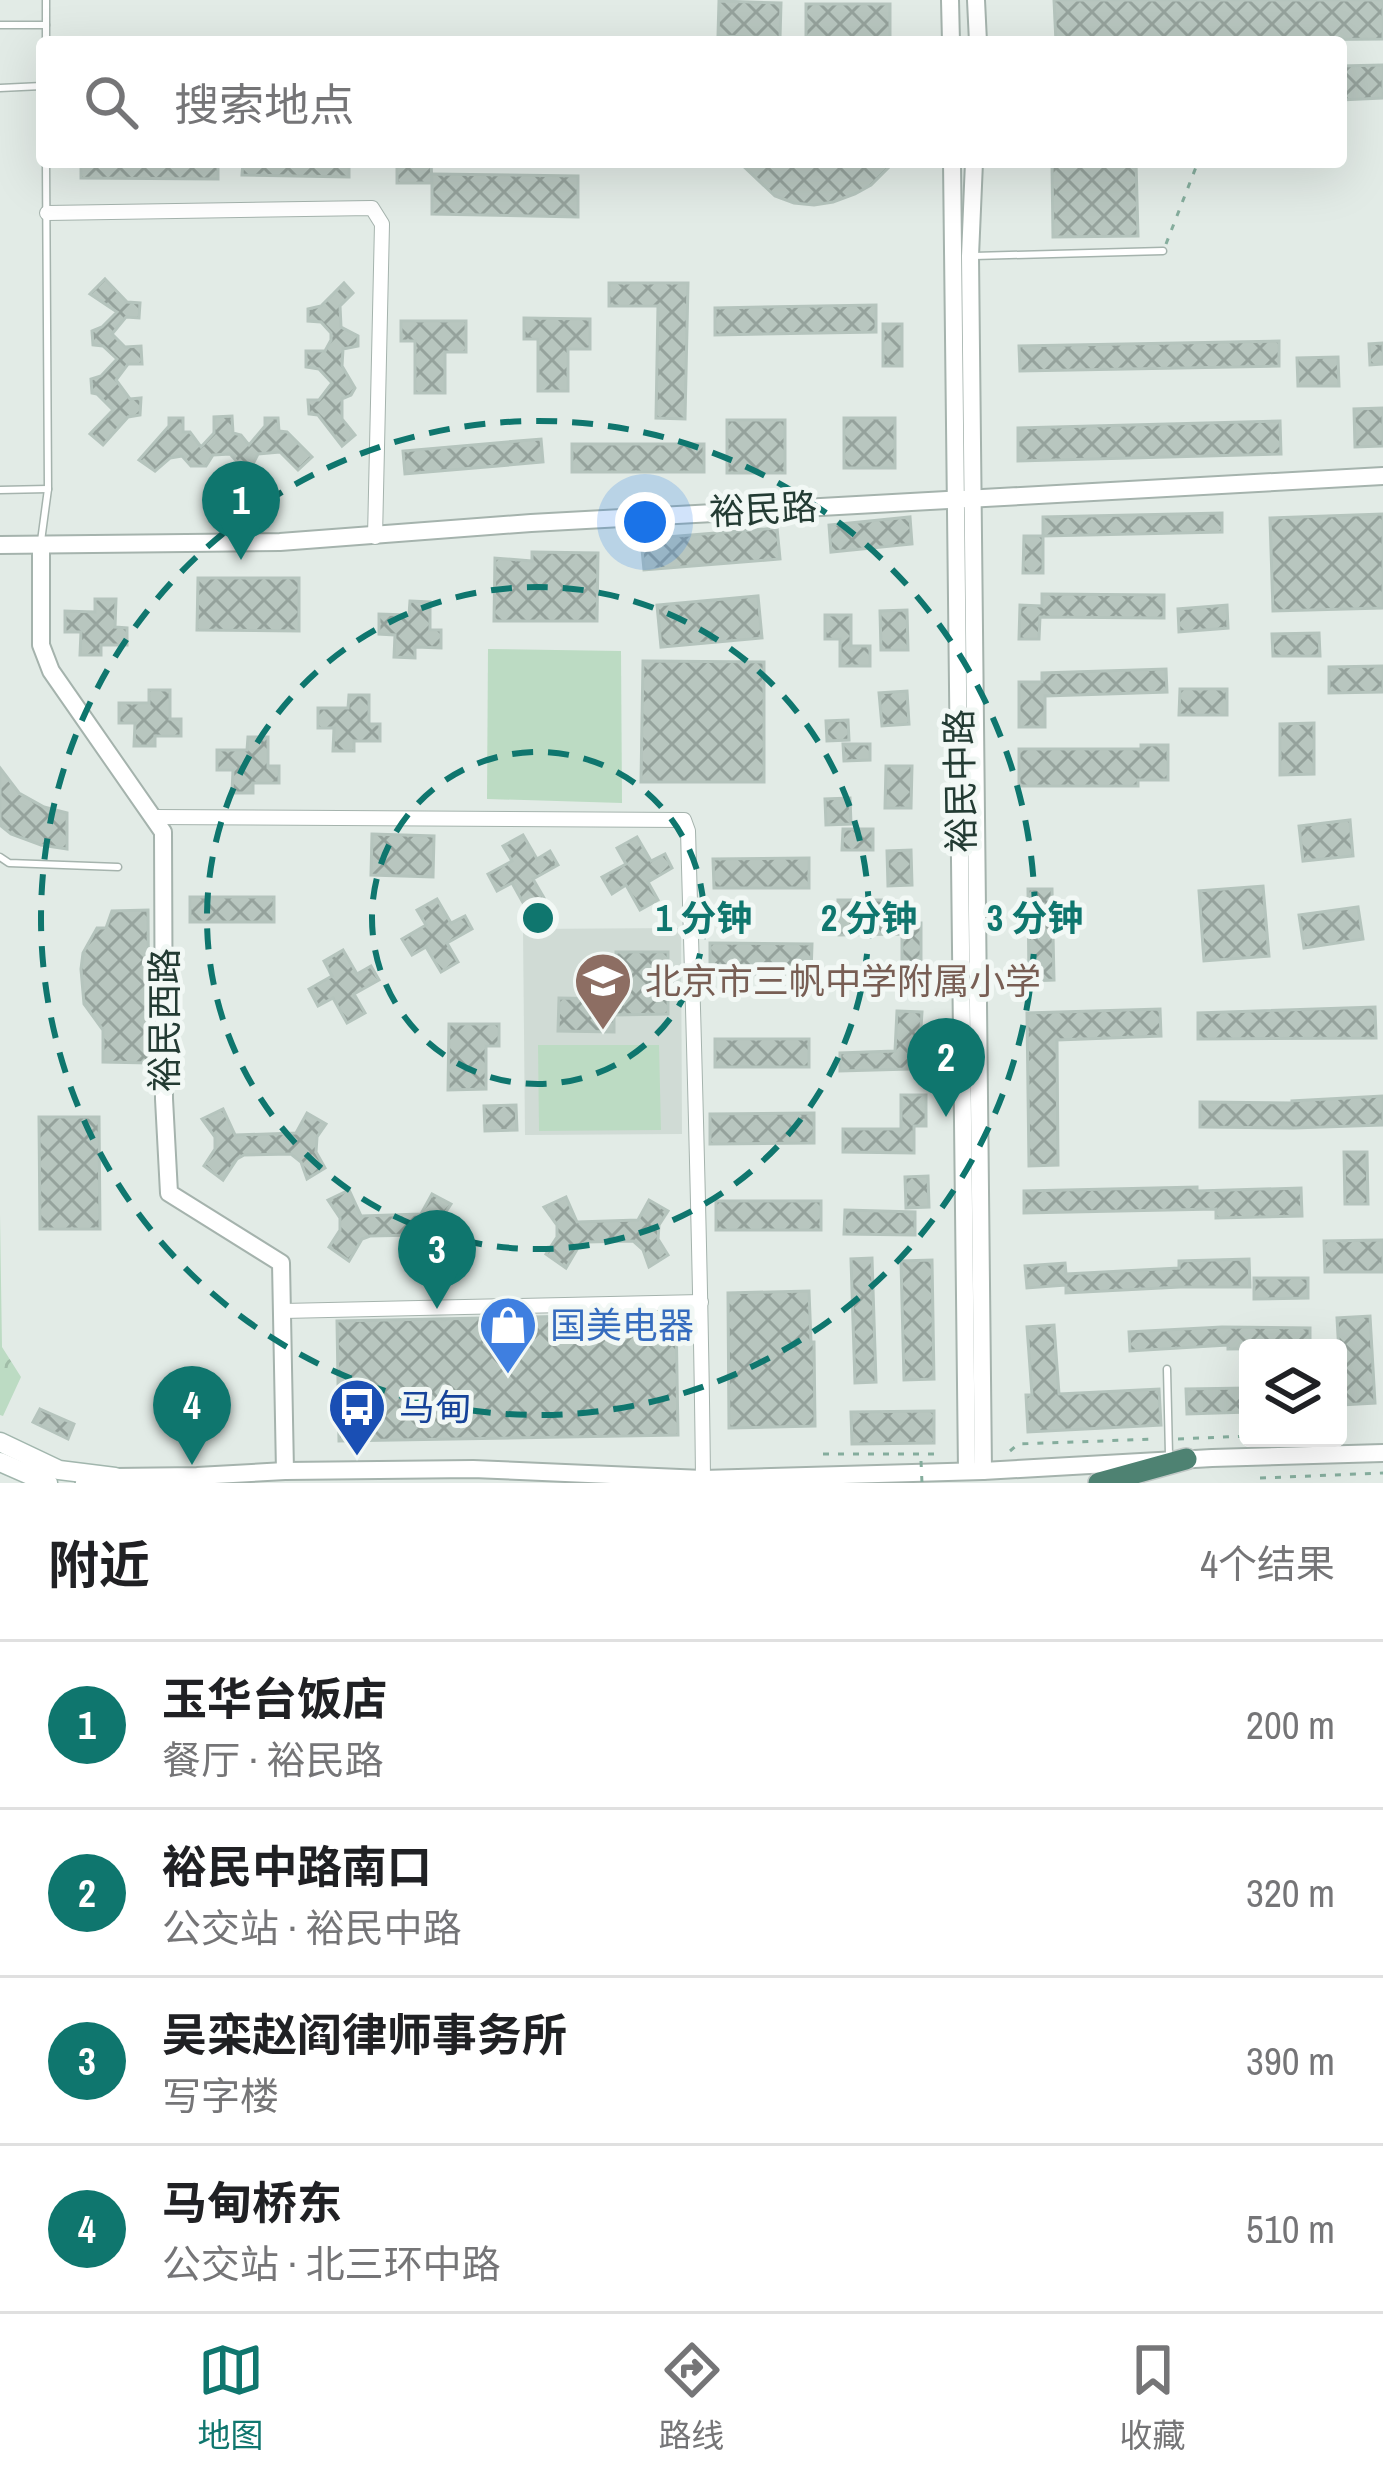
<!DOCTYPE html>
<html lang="zh">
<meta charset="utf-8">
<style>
:root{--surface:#fff;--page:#f2f2f2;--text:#202124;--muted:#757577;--line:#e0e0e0;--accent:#0f766e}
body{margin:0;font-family:"Archivo Narrow","Noto Sans SC",sans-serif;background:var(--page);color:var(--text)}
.controls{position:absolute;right:36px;bottom:36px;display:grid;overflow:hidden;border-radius:12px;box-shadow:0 12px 48px #0002}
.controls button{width:108px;height:108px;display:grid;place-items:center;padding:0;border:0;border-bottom:3px solid var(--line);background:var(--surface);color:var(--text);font:60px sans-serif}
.you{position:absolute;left:645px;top:522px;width:42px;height:42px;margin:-30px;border:9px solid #fff;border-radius:50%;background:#1a73e8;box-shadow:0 0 0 18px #1a73e833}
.badge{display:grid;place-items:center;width:78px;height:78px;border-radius:50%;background:var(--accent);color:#fff;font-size:39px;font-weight:700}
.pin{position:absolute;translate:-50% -99px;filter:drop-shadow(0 3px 6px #0008)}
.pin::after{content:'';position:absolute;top:63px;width:42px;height:36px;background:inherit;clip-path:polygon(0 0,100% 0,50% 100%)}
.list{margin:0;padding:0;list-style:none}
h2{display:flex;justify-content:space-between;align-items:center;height:156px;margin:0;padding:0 48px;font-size:51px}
h2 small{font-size:39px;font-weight:400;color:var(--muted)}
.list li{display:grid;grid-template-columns:78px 1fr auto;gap:36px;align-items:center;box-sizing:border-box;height:168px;padding:0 48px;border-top:3px solid var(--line)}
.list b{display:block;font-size:45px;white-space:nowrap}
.list p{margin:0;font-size:39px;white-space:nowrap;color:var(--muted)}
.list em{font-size:39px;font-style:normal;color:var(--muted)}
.icon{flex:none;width:66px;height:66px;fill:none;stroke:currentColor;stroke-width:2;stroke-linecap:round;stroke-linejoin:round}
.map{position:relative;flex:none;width:1383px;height:1483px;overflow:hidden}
.search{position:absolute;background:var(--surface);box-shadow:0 12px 48px #0002;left:36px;right:36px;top:36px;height:132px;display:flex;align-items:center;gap:30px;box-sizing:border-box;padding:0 42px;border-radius:12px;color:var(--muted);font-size:45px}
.sheet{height:828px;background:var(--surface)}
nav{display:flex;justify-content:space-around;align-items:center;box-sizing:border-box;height:168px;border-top:3px solid var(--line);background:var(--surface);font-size:33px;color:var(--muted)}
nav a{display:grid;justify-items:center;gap:6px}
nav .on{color:var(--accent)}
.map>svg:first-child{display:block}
.built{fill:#d0dbd5}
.park{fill:url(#park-crowns)}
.pitch{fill:#bcdbc3}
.building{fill:url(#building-cross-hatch);stroke:#b5c4bd;stroke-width:3}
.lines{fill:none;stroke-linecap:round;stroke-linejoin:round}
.service-casing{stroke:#a5b3ad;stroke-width:9}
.minor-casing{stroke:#a5b3ad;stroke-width:16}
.tertiary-casing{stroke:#a5b3ad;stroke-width:20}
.secondary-casing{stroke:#a1b6ad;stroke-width:21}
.trunk-casing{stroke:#c1c8c6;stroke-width:24}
.path{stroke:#85ad9d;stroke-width:3;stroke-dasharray:6 9;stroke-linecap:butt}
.service{stroke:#fff;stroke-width:6}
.minor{stroke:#fff;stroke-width:14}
.tertiary{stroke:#fff;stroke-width:16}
.secondary{stroke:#fff;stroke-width:18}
.trunk{stroke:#4e8272;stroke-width:21}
.path-bridge{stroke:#85ad9d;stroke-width:3;stroke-dasharray:6 9;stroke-linecap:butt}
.ring{fill:none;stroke:#0f766e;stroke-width:6;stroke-dasharray:21 15}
.labels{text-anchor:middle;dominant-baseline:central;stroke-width:10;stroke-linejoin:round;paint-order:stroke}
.street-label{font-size:36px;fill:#233b33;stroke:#f2f8f5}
.education-label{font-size:36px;fill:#785e54;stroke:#f2f8f5;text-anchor:start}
.shop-label{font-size:36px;fill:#366cbe;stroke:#f2f8f5;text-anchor:start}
.transit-label{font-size:36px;fill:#164399;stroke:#f2f8f5;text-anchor:start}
.centre{fill:#0f766e;stroke:#f2f8f5;stroke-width:6}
.ring-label{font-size:36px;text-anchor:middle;font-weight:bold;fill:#0f766e;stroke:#f2f8f5;stroke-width:10;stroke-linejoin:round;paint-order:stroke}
</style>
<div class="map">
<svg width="1383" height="1483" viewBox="0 0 1383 1483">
<defs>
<pattern id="park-crowns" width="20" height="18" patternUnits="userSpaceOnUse" patternTransform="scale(3)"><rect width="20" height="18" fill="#bcdbc3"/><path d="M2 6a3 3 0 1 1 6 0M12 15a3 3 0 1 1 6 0" fill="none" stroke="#a1bda8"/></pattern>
<pattern id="building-cross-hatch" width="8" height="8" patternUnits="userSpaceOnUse" patternTransform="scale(3)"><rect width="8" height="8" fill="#b8c6bf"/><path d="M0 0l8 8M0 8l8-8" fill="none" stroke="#95a29c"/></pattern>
</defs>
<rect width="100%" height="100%" fill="#e2ebe6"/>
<path class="built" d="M681,928l1,206 -157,1 -2,-206z"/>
<path class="park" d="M0,1214l2,133 19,30 -18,39 -3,-1z"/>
<g class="pitch">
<path d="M488,649l133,2 1,152 -135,-4z"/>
<path d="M538,1045h121l2,85 -122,1z"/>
</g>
<g class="building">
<path d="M1054,0h329v39l-327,3z"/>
<path d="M719,1l62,2 -1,35 -62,-2z"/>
<rect x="806" y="4" width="84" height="38"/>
<path d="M1383,65v33l-42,2v-34z"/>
<path d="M81,162h137v17l-137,-1z"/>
<path d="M243,162h106v15l-107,-2z"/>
<path d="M397,162h34l1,21h-35z"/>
<path d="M739,162h143v4h8l-19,19 -16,9 -22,8 -19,3 -20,-2 -19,-7z"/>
<path d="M1052,162h84l2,74 -85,1z"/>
<path d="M432,174l146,2v41l-146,-3z"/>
<path d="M105,279l22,23 13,1 -1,15 -13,-1 -14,17 13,13 16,-1 1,18h-14l-12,16 14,19 11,-1 -1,17 -12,2 -25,28 -13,-11 23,-24 -16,-16 -5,-1 -1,-14 10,-3 16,-17 -14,-13 -10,-1 -1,-14 10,-4 15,-15 -27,-18z"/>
<path d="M344,283l9,10 -13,13 1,21 17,9v10l-15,3 -1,17 13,22 -4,7 -9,4v20l13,16 -13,11 -24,-31 -9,-1 -1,-14h11l13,-17 -13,-14 -13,-2v-16h19l6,-11v-7l-10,-11 -13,-1v-12l13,-3z"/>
<path d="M609,283h79l-3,136 -29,-1 2,-112h-49z"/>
<path d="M876,305v27l-161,3v-27z"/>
<path d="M524,318l66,1v30h-22v42h-30v-52h-14z"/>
<path d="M401,321h65v31h-21v41h-30v-52h-14z"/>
<rect x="883" y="324" width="19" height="42"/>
<path d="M1279,341v25l-259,5 -1,-25z"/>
<path d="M1383,343v21l-13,1 -1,-21z"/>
<path d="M1338,357l1,29h-41l-1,-28z"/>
<path d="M1383,408v38l-28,1 -1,-38z"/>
<path d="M232,416l1,17 8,2 8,10 16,-19v-8h13l1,13 8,1 25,25 -14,13 -18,-18 -22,2 -6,12 -10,1 -12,-13 -17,1 -7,11h-15l-9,-10 -12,2 -15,13 -16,-11 30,-34v-8h14v14h7l11,15 13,-14v-16z"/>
<rect x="844" y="418" width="51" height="50"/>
<rect x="727" y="420" width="58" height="53"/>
<path d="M1280,421l1,33 -263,7v-33z"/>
<path d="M541,439l2,23 -138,12 -2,-23z"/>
<rect x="572" y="444" width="132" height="28"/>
<path d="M1222,513v19l-179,4v-19z"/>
<path d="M1383,514v94l-110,3 -3,-93z"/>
<path d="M910,517l2,27 -81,8 -2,-27z"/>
<path d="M777,528l3,31 -136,11 -3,-31z"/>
<path d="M1024,536h19v37h-20z"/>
<path d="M532,552l66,1 -1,68h-103l1,-63 37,3z"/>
<path d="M198,578h101v53l-102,-1z"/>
<path d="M1042,594l122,1v23l-124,-1 -1,22h-20l1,-34 22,1z"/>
<path d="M758,596l4,42 -101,9 -4,-42z"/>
<path d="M95,599h21l-1,28 12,1v17h-26v10h-21l1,-23h-16v-21l30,1z"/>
<path d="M410,601l20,1v28h11v18l-26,-1v11l-21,-1 1,-22 -16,-1v-20l30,1z"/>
<path d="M1227,605l1,23 -49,4 -1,-23z"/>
<path d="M907,610l1,40h-27l-1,-39z"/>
<path d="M825,615h26v31h19v20h-30v-27h-15z"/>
<path d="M1319,633l1,23h-47l-1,-22z"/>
<path d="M643,661l121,1v120h-123z"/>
<path d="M1383,666v26l-54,1v-26z"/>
<path d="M1166,669l1,23 -122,4v31h-26v-45h23v-9z"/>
<path d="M1180,689h47v26h-48z"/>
<path d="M149,690h21v29h11v17h-26v10h-21l1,-23h-16v-20h30z"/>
<path d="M907,691l2,33 -27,2 -3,-33z"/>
<path d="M349,695h20v29h11v17h-26v10h-21l1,-23h-16v-20h30z"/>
<path d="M848,720l1,20 -22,1 -1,-20z"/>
<path d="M1314,723v51l-34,1v-51z"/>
<path d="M248,737h20v29h11v17h-26v10h-21l1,-23h-16v-20h30z"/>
<path d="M843,744h27v16l-26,1z"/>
<path d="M1141,745h27v35h-30v6h-119v-37h122z"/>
<path d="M886,766h26l-1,42h-26z"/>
<path d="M0,768l19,25 25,14 23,6v36l-26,-4 -30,-11 -11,-9z"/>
<path d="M850,798l1,26 -25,1 -1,-26z"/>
<path d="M1350,820l3,36 -50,5 -4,-35z"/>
<path d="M843,829h30v21h-31z"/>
<path d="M372,834l62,2 -1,41 -62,-2z"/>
<path d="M523,835l14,24 13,-8 8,14 -25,14 11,19 -18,10 -14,-25 -15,8 -9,-17 24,-13 -9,-15z"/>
<path d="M637,837l14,24 14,-7 7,14 -24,14 10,18 -18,10 -14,-25 -14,9 -10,-17 24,-13 -9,-16z"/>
<path d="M911,850l1,35 -24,1 -1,-35z"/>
<path d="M809,858v30h-95l-1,-29z"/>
<path d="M1263,886l6,70 -65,5 -5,-70z"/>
<path d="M1028,889h24l2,91 -25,1z"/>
<rect x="190" y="897" width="84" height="25"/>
<path d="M437,899l14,24 14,-7 7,13 -25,14 11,19 -17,10 -15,-25 -14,8 -10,-16 24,-14 -9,-15z"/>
<path d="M838,900h49l1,23h33v41h-19v-30l-63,1z"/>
<path d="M1358,907l5,32 -59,9 -5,-33z"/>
<path d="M148,910l1,153 -46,-1v-32l-19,-26 -3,-35 2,-16 14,-25h9l6,-17z"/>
<path d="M710,943l102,1 -1,30h-101z"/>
<path d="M343,950l14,24 14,-8 8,14 -25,14 11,19 -18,10 -14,-25 -15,8 -9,-17 23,-13 -8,-15z"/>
<path d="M616,952h52v62l-54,1v17l-56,-1 1,-33 57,1z"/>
<path d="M906,967l1,18 -65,2 -1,-18z"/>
<path d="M1375,1007l1,31 -178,1v-26z"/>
<path d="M1160,1009l1,27 -104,4 1,125 -29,1 -2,-153z"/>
<path d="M897,1011l25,1 -2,31 -12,-1 1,27 -69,2v-18l55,-2z"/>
<path d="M449,1024h50v22h-13v43l-38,1z"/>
<rect x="715" y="1039" width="94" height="28"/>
<path d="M901,1095h25v31h-12v27l-71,-1v-23h58z"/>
<path d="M1383,1096v29l-90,3 -93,-1v-25l92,1v-2z"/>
<path d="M516,1105l1,25 -32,1 -1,-25z"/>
<path d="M223,1109l12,26 61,-2 11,-20 19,11 -9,13 -1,15 9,16 -18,11 -6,-17 -10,-8 -47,1 -7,4 -14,21 -19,-14 11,-17v-12l-13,-18z"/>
<path d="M814,1113v30l-104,1v-30z"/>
<path d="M39,1117h60l1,112h-60z"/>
<path d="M1344,1152h23l1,52h-23z"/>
<path d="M928,1176l1,31 -23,1 -1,-31z"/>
<path d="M1197,1187v4l104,-3 1,28 -86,2v-9l-192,4v-22z"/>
<path d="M349,1190l12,26 60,-2 11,-20 19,10 -9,14v15l9,15 -19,12 -6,-17 -9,-8 -47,1 -8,3 -13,22 -20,-14 11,-17v-12l-12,-18z"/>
<path d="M566,1197l11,25 61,-2 11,-20 19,11 -9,14 -1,14 10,16 -19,12 -6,-17 -10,-9 -47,1 -7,4 -13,22 -20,-14 11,-17v-12l-13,-18z"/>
<rect x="716" y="1201" width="105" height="29"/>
<path d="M845,1210l70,2v23l-71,-1z"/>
<path d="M1383,1240v32h-58l-1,-31z"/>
<path d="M872,1258l4,124 -21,1 -4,-124z"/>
<path d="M1249,1259l1,28h-70l-114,6v-8l-39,3 -2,-22 40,-3 1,11 113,-6v-7z"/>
<path d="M932,1260l2,119 -30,1 -3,-119z"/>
<path d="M1254,1278h54v20l-54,1z"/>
<path d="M809,1291l2,51h3l1,84 -86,2 -1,-135z"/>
<path d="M676,1314l2,121 -339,6 -2,-120z"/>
<path d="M1370,1316l5,87 -33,2 -5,-87z"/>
<path d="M1054,1325l5,69 100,-5 2,36 -133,7 -2,-37h6l-5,-68z"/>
<path d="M1222,1327l88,1v20l-82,1v-4l-98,6 -1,-19z"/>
<path d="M1248,1388v24l-61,2 -1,-25z"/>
<path d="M40,1409l34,15 -6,15 -35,-17z"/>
<path d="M934,1411v32l-82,1 -1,-32z"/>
</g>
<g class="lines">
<defs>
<g id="service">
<path d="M46,0v42"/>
<path d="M0,25h46"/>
<path d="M0,88l42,-2"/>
<path d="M974,256l189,-5"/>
<path d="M0,490l48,-1"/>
<path d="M41,541l7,-52 -2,-327"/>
<path d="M0,857l9,6 109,4"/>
<path d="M1167,1369l2,86"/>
</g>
<g id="minor">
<path d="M47,213l325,-5 10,16 -7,313"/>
<path d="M153,817l531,3 4,11c6,216 13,432 15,648"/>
<path d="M283,1311l418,-9"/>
</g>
<g id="tertiary">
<path d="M950,0l1,42"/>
<path d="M976,0l2,42"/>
<path d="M952,162l15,1309"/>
<path d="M974,162l-4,94 13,1215"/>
<path d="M0,545l280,-3 251,-19 852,-47"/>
<path d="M41,545v100l10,26 112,161 1,267 5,94 112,70 4,208"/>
<path d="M84,1483l31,-6 82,-1 88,-5 188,-2 230,10 280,-8 229,-13 171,-5"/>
</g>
<g id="secondary">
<path d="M0,1442l59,28 56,7"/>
<path d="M0,1462l48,21"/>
</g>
<path id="trunk" d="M1099,1483l87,-24"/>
</defs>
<use href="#service" class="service-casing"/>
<use href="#minor" class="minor-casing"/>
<use href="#tertiary" class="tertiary-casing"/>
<use href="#secondary" class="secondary-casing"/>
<use href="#trunk" class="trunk-casing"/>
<g class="path">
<path d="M1166,244l32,-82"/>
<path d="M1178,1439l70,-3"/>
<path d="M1010,1451l8,-7 138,-5"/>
<path d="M823,1454h111"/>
<path d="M1260,1478l123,-5"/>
</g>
<use href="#service" class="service"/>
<use href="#minor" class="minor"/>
<use href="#tertiary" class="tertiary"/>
<use href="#secondary" class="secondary"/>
<use href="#trunk" class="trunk"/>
<path class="path-bridge" d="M921,1461l1,22"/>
</g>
<g class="ring">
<circle cx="538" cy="918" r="166"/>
<circle cx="538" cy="918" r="331"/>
<circle cx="538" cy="918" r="497"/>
</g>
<defs>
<symbol id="school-pin" viewBox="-11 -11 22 30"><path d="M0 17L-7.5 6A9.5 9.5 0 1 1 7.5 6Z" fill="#8d6e63" stroke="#f2f8f5"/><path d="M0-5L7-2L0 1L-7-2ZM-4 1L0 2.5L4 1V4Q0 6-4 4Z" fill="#fff"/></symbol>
<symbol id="shop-pin" viewBox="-11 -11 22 30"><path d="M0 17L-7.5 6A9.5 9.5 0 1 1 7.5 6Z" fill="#3f7fe0" stroke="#f2f8f5"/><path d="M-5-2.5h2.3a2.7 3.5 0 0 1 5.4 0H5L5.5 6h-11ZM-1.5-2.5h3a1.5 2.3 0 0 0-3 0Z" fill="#fff"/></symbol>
<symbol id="bus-pin" viewBox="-11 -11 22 30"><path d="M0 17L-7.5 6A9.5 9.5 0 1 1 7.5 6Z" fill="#1a4fb4" stroke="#f2f8f5"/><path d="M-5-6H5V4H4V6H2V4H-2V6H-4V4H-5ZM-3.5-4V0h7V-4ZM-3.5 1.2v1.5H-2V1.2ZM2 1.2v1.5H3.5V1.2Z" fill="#fff"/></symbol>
</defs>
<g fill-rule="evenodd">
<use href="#school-pin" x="570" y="948" width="66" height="90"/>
<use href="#shop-pin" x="475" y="1292" width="66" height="90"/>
<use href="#bus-pin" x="324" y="1374" width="66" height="90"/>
</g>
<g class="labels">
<g class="street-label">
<text transform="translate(763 509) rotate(-3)">裕民路</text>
<text transform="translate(960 781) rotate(-91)">裕民中路</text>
<text transform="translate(164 1020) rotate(-90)">裕民西路</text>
</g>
<g class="education-label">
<text x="645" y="981">北京市三帆中学附属小学</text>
</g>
<g class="shop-label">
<text x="550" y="1325">国美电器</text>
</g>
<g class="transit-label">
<text x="399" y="1407">马甸</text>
</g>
</g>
<circle cx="538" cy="918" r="18" class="centre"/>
<g class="ring-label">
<text x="704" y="931">1 分钟</text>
<text x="869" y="931">2 分钟</text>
<text x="1035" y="931">3 分钟</text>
</g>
</svg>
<div class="controls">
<button><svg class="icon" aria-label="layers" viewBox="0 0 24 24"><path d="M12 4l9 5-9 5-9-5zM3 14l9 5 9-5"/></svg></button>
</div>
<div class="you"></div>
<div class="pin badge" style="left:241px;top:560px">1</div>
<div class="pin badge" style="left:946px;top:1117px">2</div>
<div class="pin badge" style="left:437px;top:1309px">3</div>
<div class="pin badge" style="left:192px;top:1465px">4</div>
<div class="search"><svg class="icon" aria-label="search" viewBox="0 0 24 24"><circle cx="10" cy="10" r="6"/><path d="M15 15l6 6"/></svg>搜索地点</div>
</div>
<section class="sheet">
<h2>附近<small>4个结果</small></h2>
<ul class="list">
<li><span class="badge">1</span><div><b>玉华台饭店</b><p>餐厅 · 裕民路</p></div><em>200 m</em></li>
<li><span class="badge">2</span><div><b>裕民中路南口</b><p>公交站 · 裕民中路</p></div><em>320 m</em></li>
<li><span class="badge">3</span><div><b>吴栾赵阎律师事务所</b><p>写字楼</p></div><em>390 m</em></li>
<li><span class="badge">4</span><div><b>马甸桥东</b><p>公交站 · 北三环中路</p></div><em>510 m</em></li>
</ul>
</section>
<nav>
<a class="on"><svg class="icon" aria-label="map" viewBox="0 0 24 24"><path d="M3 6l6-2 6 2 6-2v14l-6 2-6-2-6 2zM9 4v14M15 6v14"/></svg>地图</a>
<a><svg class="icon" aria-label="directions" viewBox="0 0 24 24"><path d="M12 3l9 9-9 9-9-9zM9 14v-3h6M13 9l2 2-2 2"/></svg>路线</a>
<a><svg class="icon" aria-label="saved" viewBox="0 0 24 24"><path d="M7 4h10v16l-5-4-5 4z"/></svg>收藏</a>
</nav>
